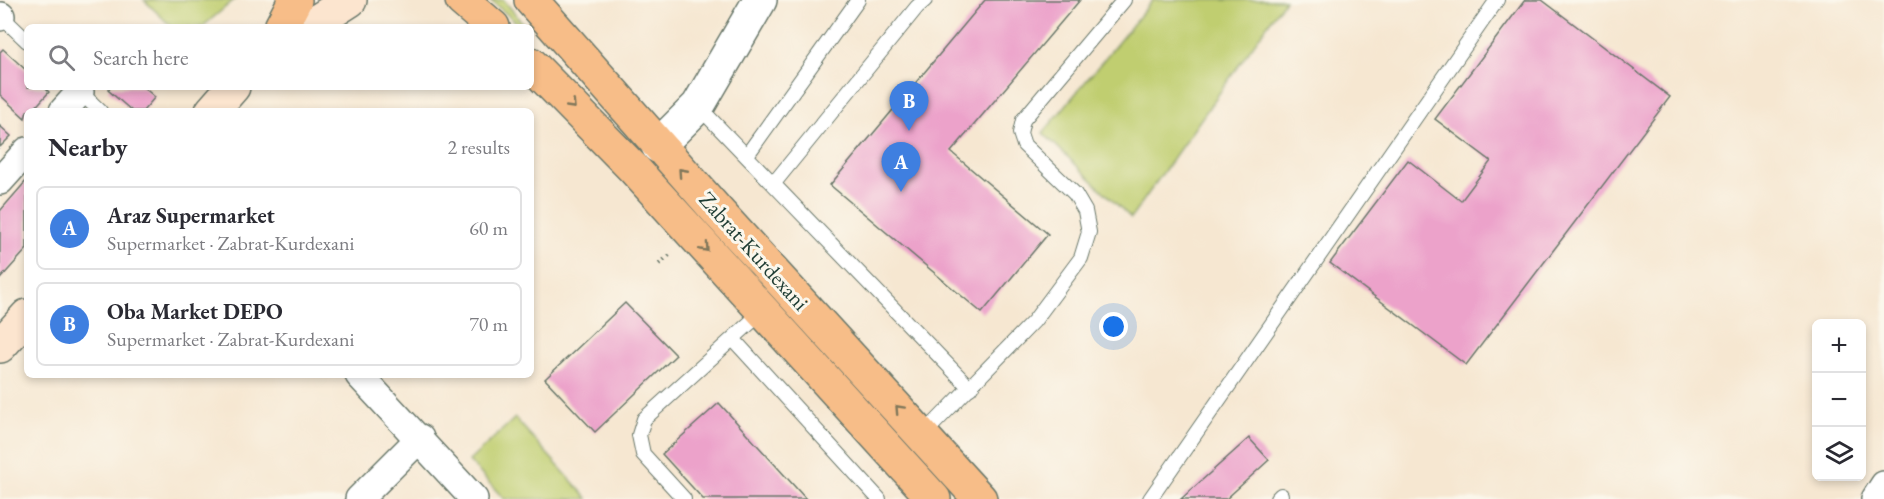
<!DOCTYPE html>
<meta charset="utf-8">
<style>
:root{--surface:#fff;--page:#f2f2f3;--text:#2b2b33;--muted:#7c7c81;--line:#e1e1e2;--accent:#2563eb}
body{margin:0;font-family:"EB Garamond",serif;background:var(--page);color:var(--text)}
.controls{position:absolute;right:18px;bottom:18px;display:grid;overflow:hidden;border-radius:9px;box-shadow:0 3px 9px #0003}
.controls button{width:54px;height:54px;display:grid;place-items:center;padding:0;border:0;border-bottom:2px solid var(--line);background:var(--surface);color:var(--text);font:30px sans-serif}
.you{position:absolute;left:1114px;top:327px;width:21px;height:21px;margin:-15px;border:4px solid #fff;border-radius:50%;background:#1a73e8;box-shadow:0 0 0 9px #1a73e833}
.badge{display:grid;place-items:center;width:39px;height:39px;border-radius:50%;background:var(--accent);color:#fff;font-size:20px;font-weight:700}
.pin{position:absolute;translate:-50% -50px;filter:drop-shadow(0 2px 3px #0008)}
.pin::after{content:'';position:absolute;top:32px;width:21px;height:18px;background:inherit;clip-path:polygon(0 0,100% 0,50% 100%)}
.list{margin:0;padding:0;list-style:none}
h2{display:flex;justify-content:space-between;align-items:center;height:78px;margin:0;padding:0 24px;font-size:26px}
h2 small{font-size:20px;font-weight:400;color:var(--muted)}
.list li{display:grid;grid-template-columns:39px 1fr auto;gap:18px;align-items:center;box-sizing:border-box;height:84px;margin:0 12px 12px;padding:0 12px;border:2px solid var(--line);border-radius:9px}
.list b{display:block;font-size:22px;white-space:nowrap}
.list p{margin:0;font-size:20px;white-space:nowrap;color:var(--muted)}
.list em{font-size:20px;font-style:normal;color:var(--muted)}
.icon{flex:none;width:33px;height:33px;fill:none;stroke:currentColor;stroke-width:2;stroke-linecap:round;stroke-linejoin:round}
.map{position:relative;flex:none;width:1884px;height:499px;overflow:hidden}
.search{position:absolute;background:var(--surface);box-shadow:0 3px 9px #0003;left:24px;top:24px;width:510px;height:66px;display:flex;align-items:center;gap:15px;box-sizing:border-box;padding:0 21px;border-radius:9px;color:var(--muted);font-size:22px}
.panel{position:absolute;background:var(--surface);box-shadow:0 3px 9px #0003;left:24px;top:108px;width:510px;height:270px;border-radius:9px}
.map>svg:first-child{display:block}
.green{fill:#c0ce70;stroke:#708652;stroke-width:1.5}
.building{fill:#eca2ca}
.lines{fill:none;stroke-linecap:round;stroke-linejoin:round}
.service-casing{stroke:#6a786b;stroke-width:16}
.minor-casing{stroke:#6a786b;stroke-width:30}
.tertiary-casing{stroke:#6a786b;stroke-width:36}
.secondary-casing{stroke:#6a786b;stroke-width:36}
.primary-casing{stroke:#6a786b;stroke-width:36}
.path{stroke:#6a786b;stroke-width:4;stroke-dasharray:1.5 4.5;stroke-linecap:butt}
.service{stroke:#fff;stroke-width:14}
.minor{stroke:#fff;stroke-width:27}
.tertiary{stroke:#fff;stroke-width:33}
.secondary{stroke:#fce5cf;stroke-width:33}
.primary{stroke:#f7bd88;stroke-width:33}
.oneway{stroke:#80775a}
.labels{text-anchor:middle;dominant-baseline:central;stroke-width:6;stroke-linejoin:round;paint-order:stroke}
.street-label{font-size:22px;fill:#1f3d34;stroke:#fbf7ec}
</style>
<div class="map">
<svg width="1884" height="499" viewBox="0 0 1884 499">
<rect width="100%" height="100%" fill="#fbf7ec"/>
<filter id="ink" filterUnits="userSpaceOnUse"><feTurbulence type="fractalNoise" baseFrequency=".0167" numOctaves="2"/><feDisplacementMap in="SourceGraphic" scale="12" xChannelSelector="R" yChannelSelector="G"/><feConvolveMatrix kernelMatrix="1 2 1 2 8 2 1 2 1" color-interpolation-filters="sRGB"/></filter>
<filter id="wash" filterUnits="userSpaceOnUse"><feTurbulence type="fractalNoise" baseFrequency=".008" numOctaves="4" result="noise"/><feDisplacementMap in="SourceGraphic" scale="24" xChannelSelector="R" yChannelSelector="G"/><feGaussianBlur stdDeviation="1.35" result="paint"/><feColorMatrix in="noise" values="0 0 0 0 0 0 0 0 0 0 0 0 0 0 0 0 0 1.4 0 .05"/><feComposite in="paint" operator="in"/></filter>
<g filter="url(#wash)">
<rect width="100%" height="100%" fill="#f6e7d1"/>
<g class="green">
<path d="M144,0h90l-32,27h-30z"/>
<path d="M490,0h14l22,27h-4z"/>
<path d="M1153,0h132l-154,218 -88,-85z"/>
<path d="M515,418l73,81h-84l-35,-38z"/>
</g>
<g id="blocks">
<g class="building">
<path d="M985,0h95l-129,152 97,82 -66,79 -152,-128z"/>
<path d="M1525,0h17l128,97 -204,268 -136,-102 78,-103 53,41 30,-40 -56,-42z"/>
<path d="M3,49l24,22v16h17l5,5 -17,19h-5l-2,7 -25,-23v-43z"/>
<path d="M110,87h33l12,10 -12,14h-11l-24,-21z"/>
<path d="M0,126l11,10 -11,11z"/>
<path d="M27,180v69l-27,30v-68z"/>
<path d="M625,303l51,52 -81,77 -50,-53z"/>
<path d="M719,403l87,96h-103l-41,-45z"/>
<path d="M1249,438l20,22 -43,39h-45z"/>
</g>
</g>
</g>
<g filter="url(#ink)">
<use href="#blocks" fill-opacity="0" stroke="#6a786b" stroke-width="1.5"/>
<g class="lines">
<defs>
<g id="service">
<path d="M0,15l27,26"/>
<path d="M76,88l24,23"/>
<path d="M698,106l272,282"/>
<path d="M747,155l111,-155"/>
<path d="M774,183l143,-176 8,-7"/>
<path d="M733,339l146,160"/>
<path d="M923,435l111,-114 47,-63 8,-26 -4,-21 -10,-17 -51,-49 -4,-12 3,-13 101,-120"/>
<path d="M684,499l-41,-45 -4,-19 5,-16 119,-108"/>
<path d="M1150,499l347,-499"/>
<path d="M1277,499l4,-4"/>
</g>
<g id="minor">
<path d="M0,17l1,-1"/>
<path d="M63,111l17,-19"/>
<path d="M0,181l27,-30"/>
<path d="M359,375l115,124"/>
<path d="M359,499l61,-61"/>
<path d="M1875,499l9,-14"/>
</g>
<path id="tertiary" d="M658,146l40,-40 62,-106"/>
<g id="secondary">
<path d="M308,27l42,-27"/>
<path d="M212,111l21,-24"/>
<path d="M0,346l27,-30"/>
</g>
<g id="primary">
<path d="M462,0l31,27"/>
<path d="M531,0l188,213 261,286"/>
<path d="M281,27l14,-27"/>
<path d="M531,64l102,104 301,331"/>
</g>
</defs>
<use href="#service" class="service-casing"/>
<use href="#minor" class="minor-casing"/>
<use href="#tertiary" class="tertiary-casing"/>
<use href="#secondary" class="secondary-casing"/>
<use href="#primary" class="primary-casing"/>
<path class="path" d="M659,264l13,-11"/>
<use href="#service" class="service"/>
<use href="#minor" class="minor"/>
<use href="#tertiary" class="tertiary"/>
<use href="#secondary" class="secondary"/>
<use href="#primary" class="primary"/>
</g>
<defs><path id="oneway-chevron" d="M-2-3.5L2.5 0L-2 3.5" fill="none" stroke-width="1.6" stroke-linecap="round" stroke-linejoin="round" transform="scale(1.5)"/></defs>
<g class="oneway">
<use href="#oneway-chevron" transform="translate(572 105) rotate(46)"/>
<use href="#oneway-chevron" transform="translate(682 172) rotate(-132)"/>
<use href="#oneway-chevron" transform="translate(705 248) rotate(48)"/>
<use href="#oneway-chevron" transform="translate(899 409) rotate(-133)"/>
</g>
</g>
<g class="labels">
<g class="street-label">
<text transform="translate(754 251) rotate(48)">Zabrat-Kurdexani</text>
</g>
</g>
</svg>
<div class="controls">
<button>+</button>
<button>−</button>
<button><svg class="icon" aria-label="layers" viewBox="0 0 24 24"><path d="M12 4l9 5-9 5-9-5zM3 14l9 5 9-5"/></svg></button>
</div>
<div class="you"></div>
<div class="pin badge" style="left:901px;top:192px;background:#3f7fe0">A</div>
<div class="pin badge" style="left:909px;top:131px;background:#3f7fe0">B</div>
<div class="search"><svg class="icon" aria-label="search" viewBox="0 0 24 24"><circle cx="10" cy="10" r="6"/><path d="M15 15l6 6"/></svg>Search here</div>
<section class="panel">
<h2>Nearby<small>2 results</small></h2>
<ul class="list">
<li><span class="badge" style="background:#3f7fe0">A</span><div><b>Araz Supermarket</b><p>Supermarket · Zabrat-Kurdexani</p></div><em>60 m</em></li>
<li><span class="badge" style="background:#3f7fe0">B</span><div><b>Oba Market DEPO</b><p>Supermarket · Zabrat-Kurdexani</p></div><em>70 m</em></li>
</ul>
</section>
</div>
